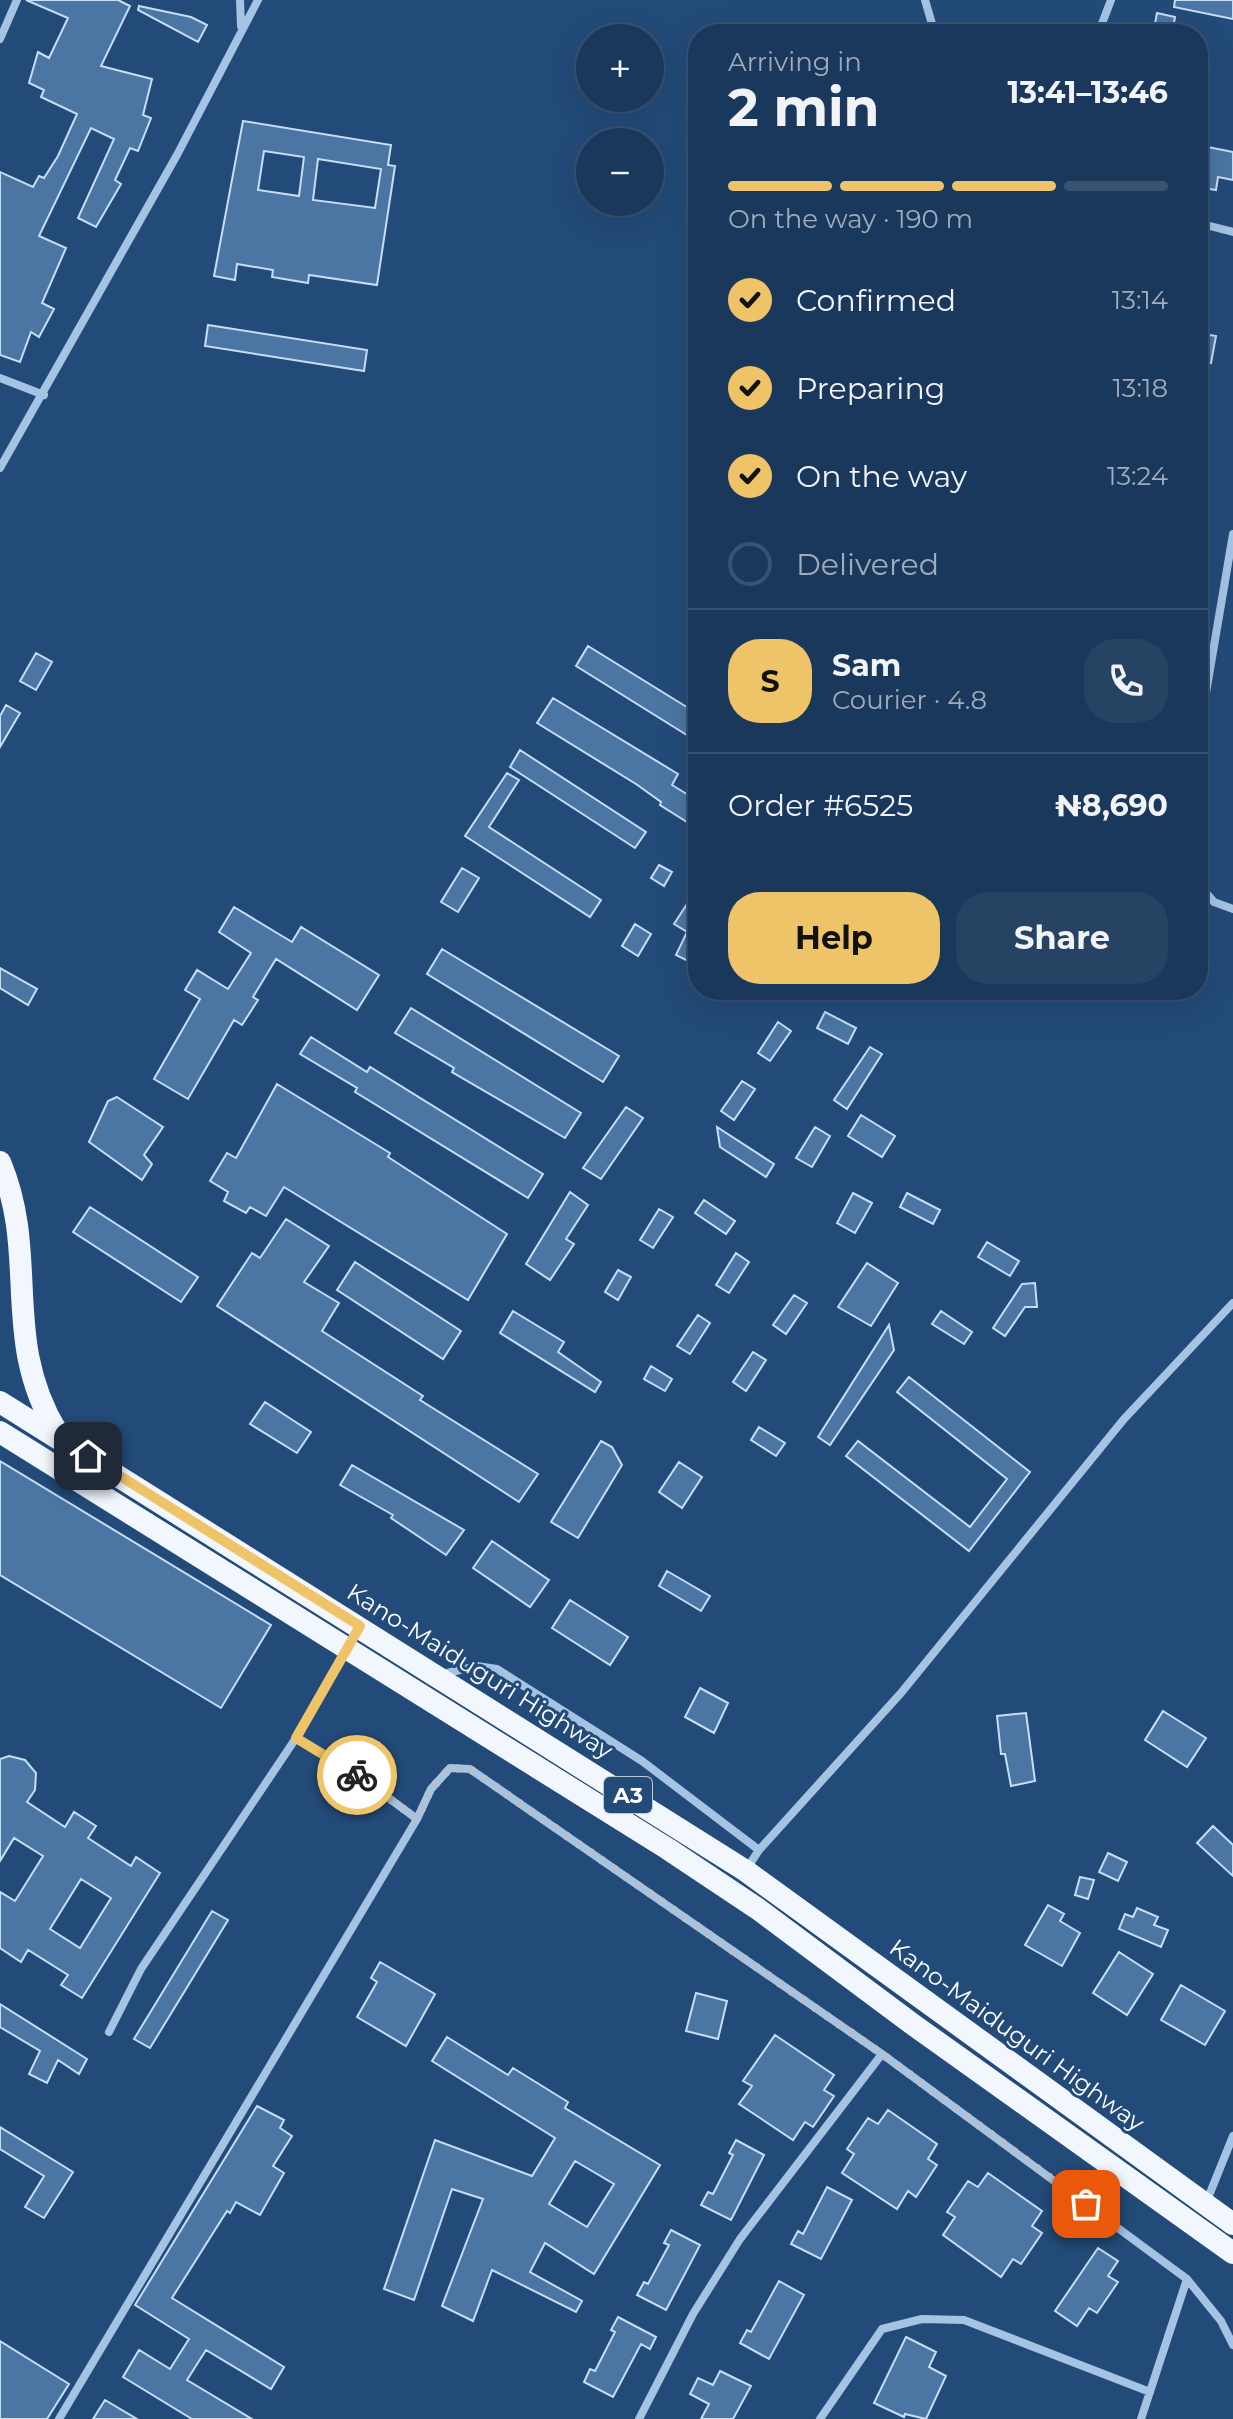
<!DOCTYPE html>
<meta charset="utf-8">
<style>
:root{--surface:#1a385b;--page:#274364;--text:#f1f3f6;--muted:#9facbb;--line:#385271;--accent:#efc368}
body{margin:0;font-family:Montserrat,sans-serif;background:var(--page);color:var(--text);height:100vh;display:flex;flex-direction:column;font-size:30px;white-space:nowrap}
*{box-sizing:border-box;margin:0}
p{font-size:26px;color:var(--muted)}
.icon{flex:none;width:44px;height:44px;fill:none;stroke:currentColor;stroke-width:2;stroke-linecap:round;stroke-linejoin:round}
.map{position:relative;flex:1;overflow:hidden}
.panel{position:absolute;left:688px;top:24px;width:520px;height:976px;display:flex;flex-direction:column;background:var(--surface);border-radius:32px;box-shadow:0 8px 32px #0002,0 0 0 2px var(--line)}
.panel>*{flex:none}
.tools{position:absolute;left:576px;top:24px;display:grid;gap:16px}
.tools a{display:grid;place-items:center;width:88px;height:88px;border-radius:50%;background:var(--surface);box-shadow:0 8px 32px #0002,0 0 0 2px var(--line);font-size:40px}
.pin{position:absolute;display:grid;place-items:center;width:68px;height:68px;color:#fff;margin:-34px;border-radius:16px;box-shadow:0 4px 12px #0006}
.courier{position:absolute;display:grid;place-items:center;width:80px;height:80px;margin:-40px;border:6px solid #efc368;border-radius:50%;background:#fff;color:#222;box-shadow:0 2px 10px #0007}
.summary em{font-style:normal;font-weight:700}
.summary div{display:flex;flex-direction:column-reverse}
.summary{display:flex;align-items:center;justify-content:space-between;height:136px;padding:0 40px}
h1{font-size:52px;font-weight:700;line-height:60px}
.bar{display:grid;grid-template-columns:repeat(4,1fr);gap:12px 8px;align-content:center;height:96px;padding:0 40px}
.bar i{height:10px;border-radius:6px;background:var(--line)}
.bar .current{background:var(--accent)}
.bar p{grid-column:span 4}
.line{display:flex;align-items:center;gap:20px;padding:0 40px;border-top:2px solid var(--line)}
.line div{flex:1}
.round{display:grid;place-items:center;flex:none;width:84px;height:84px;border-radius:32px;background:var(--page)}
ol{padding:0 40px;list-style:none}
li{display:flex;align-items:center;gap:24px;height:88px}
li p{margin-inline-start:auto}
li .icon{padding:8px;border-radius:50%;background:var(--accent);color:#111;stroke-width:4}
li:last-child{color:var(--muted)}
li i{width:44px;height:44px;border:4px solid var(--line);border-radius:50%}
.primary-button{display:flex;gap:16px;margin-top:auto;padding:16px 40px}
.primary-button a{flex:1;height:92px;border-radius:32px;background:var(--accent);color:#111;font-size:32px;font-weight:700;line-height:92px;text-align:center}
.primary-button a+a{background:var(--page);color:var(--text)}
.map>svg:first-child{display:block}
.building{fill:#4b76a3;stroke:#c7ddf4;stroke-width:2;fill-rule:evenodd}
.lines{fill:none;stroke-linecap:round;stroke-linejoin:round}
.minor{stroke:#a5c4e4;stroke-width:8}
.trunk{stroke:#f2f7fe;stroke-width:22}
.done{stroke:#b2c0d0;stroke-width:8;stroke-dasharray:0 14.4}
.route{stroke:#efc368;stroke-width:10}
.labels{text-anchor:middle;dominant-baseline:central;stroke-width:6;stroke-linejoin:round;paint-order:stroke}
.shield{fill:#234b79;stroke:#bdc9d7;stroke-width:2}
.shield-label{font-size:22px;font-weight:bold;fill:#fff}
.street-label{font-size:24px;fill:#fff;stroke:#234b79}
</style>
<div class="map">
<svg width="1233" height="2419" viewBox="0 0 1233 2419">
<rect width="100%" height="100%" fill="#234b79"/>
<path class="building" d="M26,0H118L130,6L101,66L152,79L143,115L151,118L138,151L130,148L115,180L121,184L96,227L78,218L114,139L91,128L39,236L66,248L42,303L54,309L39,337L31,332L20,362L0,355V172L33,187L39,176L44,178L58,156L77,114L41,97L44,90L29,83L38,52L49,58L68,18Z
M1175,0H1233V19L1174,7Z
M139,6L191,17L207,25L198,42L138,10Z
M1157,13L1175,17L1172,34H1153Z
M243,121L391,145L388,165L395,166L377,285L309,275L308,283L272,277L273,270L237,264L235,280L214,276ZM264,151L304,157L299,196L258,190ZM318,159L381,169L375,208L313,200Z
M1198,145L1233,152V180L1218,177L1216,190L1198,187Z
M208,325L367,350L364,371L205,346Z
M1198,333L1216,336L1211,363L1198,361Z
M588,646L698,714V742L576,666Z
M36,653L52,662L36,690L20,681Z
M553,698L678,774L672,785L698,801V829L660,805L661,802L636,784L537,723Z
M6,705L20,713L0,747V716Z
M520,750L646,832L635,848L510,767Z
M507,773L519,780L489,827L601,900L590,917L465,836Z
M659,865L672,872L664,886L651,878Z
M462,868L479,878L458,912L441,902Z
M687,904L698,910V966L676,955L687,932L674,924Z
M234,907L292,942L301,927L379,975L357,1010L276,959L253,997L258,1000L242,1025L234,1020L188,1099L154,1079L200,999L185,990L197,970L228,989L251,953L219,932Z
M635,924L651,934L638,956L622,946Z
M442,949L619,1056L603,1082L427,974Z
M0,968L37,989L28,1005L0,988Z
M411,1008L581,1113L565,1138L452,1072L454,1068L395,1033Z
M825,1012L856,1028L848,1044L817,1028Z
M778,1022L791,1031L770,1061L758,1053Z
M311,1037L367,1072L370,1067L543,1174L528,1198L355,1092L357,1088L300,1054Z
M870,1047L882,1054L847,1109L834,1100Z
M742,1081L755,1089L734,1120L721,1111Z
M277,1084L390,1153L388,1157L507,1234L468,1300L284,1187L266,1216L250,1207L246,1213L224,1201L228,1192L210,1181L227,1153L236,1158Z
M117,1097L163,1127L144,1155L152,1164L142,1180L89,1142L108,1101Z
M626,1107L643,1118L601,1179L583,1168Z
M861,1115L895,1136L882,1157L848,1136Z
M717,1127L774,1164L766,1177L720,1147Z
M815,1127L830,1136L812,1167L796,1158Z
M570,1192L588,1205L566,1239L574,1244L550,1280L526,1264Z
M853,1193L872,1203L855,1233L837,1223Z
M907,1193L940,1210L933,1224L900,1207Z
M704,1200L735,1221L726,1234L695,1213Z
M90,1207L198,1277L181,1302L73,1232Z
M659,1209L673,1217L653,1248L640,1240Z
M286,1219L329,1246L304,1282L339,1303L322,1331L423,1396L420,1400L538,1474L519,1502L217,1306L252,1253L260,1258Z
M987,1242L1019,1261L1010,1276L978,1257Z
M736,1253L749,1262L729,1293L716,1285Z
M355,1262L461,1331L443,1359L337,1290Z
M867,1263L898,1283L871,1326L838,1307Z
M618,1270L631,1277L618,1300L605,1292Z
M1035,1283L1037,1307H1025L1005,1336L993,1328L1022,1284Z
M794,1295L807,1303L786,1334L773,1325Z
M513,1311L564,1342L558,1352L601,1382L595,1392L500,1333Z
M941,1311L972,1332L964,1344L932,1324Z
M698,1315L710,1323L690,1354L677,1346Z
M889,1325L894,1350L830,1445L818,1437Z
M753,1352L766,1360L746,1391L733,1382Z
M651,1366L672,1379L665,1391L644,1379Z
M909,1377L1030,1472L969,1551L846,1456L858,1441L970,1527L1007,1479L897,1392Z
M265,1402L311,1432L297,1453L250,1424Z
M759,1427L785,1443L776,1456L751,1440Z
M601,1441L612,1447L622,1465L578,1538L551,1522Z
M0,1461L271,1625L221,1708L0,1575Z
M679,1462L702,1477L682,1508L659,1492Z
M352,1465L464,1530L446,1555L391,1518L393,1515L340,1485Z
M492,1541L549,1580L530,1607L473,1568Z
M667,1571L710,1596L701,1611L659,1586Z
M570,1600L628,1637L610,1665L552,1628Z
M700,1688L728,1703L714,1733L685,1717Z
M1163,1711L1206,1738L1187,1767L1145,1740Z
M1026,1713L1035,1781L1011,1786L1005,1754H1001L997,1716Z
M9,1756L25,1760L36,1773L35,1790L27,1802L65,1827L74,1812L96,1826L88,1838L131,1866L136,1857L160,1873L82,1998L61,1985L68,1975L28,1950L21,1962L0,1948V1892L15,1901L43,1856L14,1838L0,1861V1759ZM81,1879L111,1898L80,1948L50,1929Z
M1213,1826L1233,1845V1876L1197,1843Z
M1108,1853L1127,1862L1118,1881L1099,1872Z
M1080,1877L1094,1880L1088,1899L1075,1895Z
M1048,1905L1064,1914L1060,1921L1080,1933L1062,1966L1025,1945Z
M1137,1908L1158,1917L1154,1925L1168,1930L1161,1947L1119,1929L1125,1914L1133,1917Z
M212,1911L228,1920L150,2048L134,2039Z
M1119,1952L1153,1974L1127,2015L1093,1993Z
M380,1962L435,1994L406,2046L357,2017L377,1982L371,1978Z
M1181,1985L1225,2011L1205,2045L1161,2020Z
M696,1993L727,2001L718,2039L686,2031Z
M0,2004L87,2059L79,2074L58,2060L47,2083L29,2074L40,2051L0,2027Z
M775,2035L834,2075L824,2090L834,2096L813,2127L805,2122L793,2140L739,2104L752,2086L743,2081Z
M447,2037L508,2075L513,2068L568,2102L565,2108L660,2165L594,2274L545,2243L530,2272L582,2301L576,2312L492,2270L473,2321L442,2306L483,2199L452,2189L414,2300L384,2289L435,2140L532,2176L555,2138L432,2061ZM575,2161L614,2184L587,2227L549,2204Z
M257,2106L284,2120L280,2128L292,2136L273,2166L284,2173L260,2215L236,2202L230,2213L227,2211L172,2298L284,2367L271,2389L206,2350L187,2380L252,2419H192L123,2377L139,2350L170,2369L189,2339L135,2305Z
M888,2110L937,2144L928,2159L937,2165L916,2197L908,2191L897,2209L842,2173L854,2154L847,2149L868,2118L878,2124Z
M0,2127L73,2172L44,2218L25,2207L44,2176L0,2149Z
M736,2140L764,2155L731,2220L701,2205L708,2192L713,2194L733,2155L729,2153Z
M988,2173L1042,2211L1032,2226L1042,2233L1021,2264L1013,2259L1001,2277L943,2235L955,2217L947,2212L968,2181L978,2187Z
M827,2187L852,2200L821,2259L791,2244L798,2231L803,2234Z
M671,2230L700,2245L666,2310L637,2295L644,2282L648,2284L669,2245L664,2243Z
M1098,2248L1118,2261L1108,2276L1118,2282L1097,2313L1089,2308L1077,2326L1055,2311Z
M779,2281L804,2295L769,2359L740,2343L747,2330L751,2332Z
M618,2317L656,2337L650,2349L641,2344L613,2397L584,2382L590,2369L595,2371L615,2332L611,2330Z
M906,2337L936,2352L929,2367L946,2376L926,2419L905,2414L904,2417L874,2403Z
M0,2341L69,2384L47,2419H0Z
M720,2371L751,2386L733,2419H701L709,2404L690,2394L698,2378L713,2385Z
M105,2400L137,2419H93Z"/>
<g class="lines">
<path class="minor" d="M240,0L241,26
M925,0L935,34
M1098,34L1111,0
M0,39L17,0
M1198,223L1233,232
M0,378L44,395
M0,468L177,155L258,0
M1198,740L1233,534
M1198,884L1214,902L1233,909
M443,1674L477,1666L497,1669L642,1761L759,1850
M296,1738L359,1776L417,1819
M746,1870L759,1850L901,1693L1124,1419L1233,1303
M109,2032L141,1969L296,1738L359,1628
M1206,2203L1233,2136
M59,2419L417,1819L431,1789L450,1768L470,1769L882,2054L1187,2279L1221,2321L1233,2345
M639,2419L693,2314L740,2239L882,2054
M820,2419L882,2329L922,2319L964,2320L1150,2392
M1141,2419L1187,2279"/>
<path class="trunk" d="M0,1162C40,1257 0,1338 57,1432
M0,1402L746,1871L1233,2224
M0,1432L668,1849L758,1909L915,2026L1233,2253"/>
</g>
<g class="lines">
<path class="done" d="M357,1775L417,1819L431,1789L450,1768L470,1769L882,2054L1086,2204"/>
<path class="route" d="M88,1456L360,1626L296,1738L357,1775"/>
</g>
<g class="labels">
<rect class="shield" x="604" y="1777" width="48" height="36" rx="6"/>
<g class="shield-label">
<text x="628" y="1795">A3</text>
</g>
<g class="street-label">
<text transform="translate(480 1671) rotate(32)">Kano-Maiduguri Highway</text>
<text transform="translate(1017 2035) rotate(36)">Kano-Maiduguri Highway</text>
</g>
</g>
</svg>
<div class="tools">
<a>+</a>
<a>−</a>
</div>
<div class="pin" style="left:1086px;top:2204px;background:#ea580c"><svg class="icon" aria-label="bag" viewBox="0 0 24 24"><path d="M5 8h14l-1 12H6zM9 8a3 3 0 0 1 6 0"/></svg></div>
<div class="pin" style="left:88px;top:1456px;background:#1f2937"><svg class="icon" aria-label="home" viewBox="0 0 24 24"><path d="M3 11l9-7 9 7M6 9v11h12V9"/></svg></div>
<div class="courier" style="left:357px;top:1775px"><svg class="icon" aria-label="bike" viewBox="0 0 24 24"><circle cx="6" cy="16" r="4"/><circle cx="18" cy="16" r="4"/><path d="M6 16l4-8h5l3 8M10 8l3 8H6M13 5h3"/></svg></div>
<section class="panel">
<div class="summary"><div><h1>2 min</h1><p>Arriving in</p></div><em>13:41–13:46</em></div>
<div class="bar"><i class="current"></i><i class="current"></i><i class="current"></i><i></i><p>On the way · 190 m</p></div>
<ol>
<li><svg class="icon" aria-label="check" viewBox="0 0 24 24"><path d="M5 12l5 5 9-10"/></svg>Confirmed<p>13:14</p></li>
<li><svg class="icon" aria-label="check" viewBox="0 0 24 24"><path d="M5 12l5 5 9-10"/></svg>Preparing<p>13:18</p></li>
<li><svg class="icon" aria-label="check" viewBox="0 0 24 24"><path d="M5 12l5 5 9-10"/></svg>On the way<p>13:24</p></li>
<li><i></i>Delivered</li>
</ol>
<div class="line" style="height:144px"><b class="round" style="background:var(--accent);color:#111">S</b><div><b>Sam</b><p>Courier · 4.8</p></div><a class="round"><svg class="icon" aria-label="phone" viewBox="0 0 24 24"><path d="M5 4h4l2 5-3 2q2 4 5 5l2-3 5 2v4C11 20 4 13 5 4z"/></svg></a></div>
<div class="line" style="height:104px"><div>Order #6525</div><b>₦8,690</b></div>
<div class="primary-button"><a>Help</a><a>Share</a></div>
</section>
</div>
